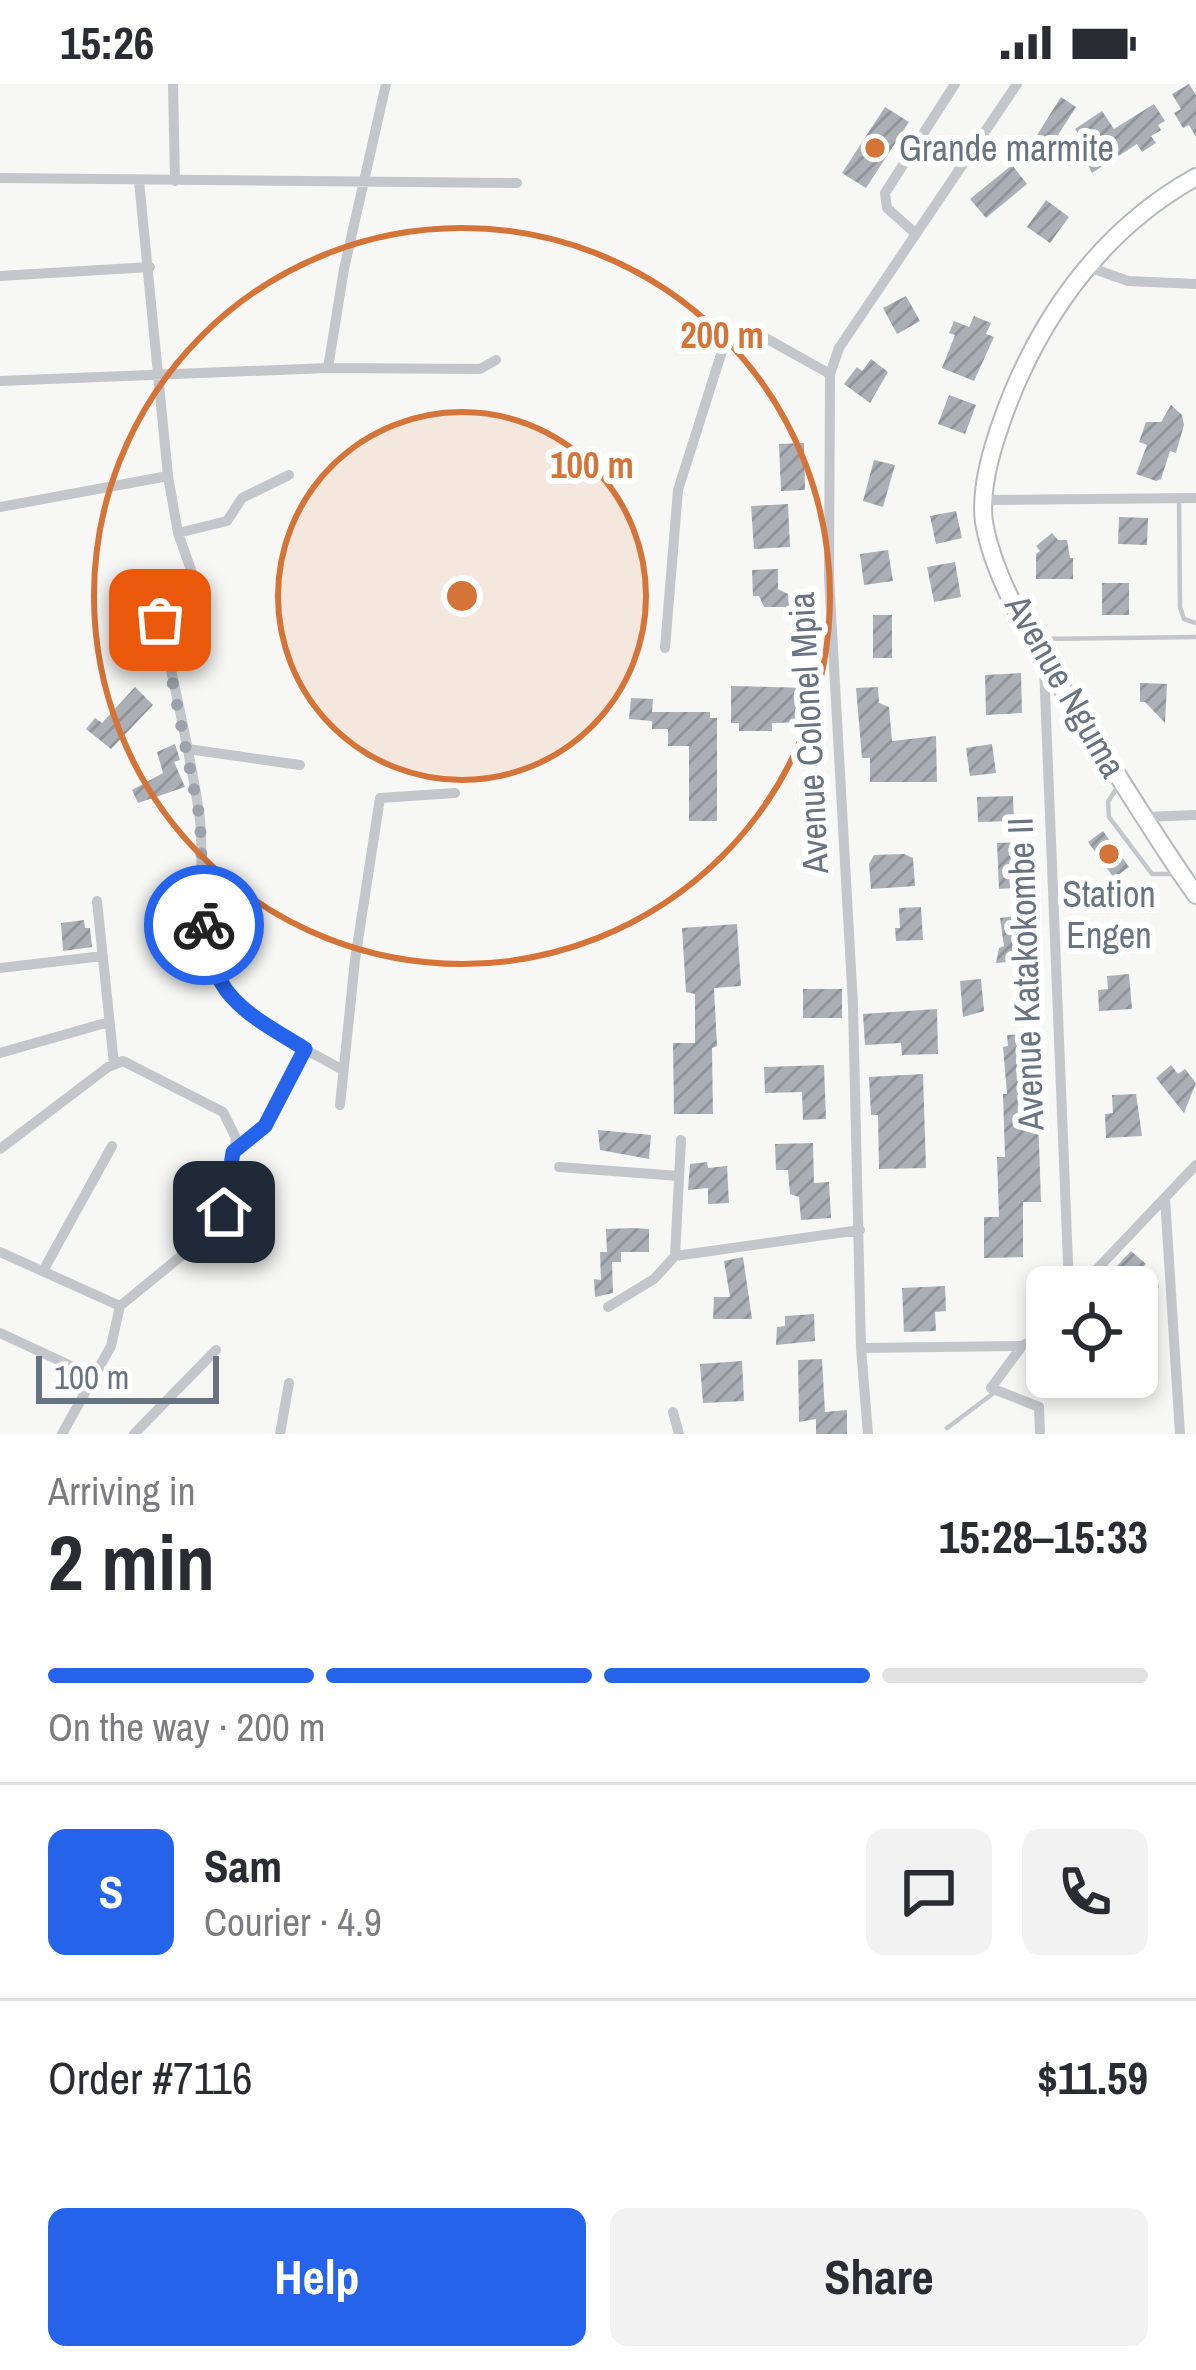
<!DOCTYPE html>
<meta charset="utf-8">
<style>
:root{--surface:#fff;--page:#f2f2f3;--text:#2b2b33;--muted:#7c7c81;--line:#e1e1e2;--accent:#2563eb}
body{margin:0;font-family:"Archivo Narrow",sans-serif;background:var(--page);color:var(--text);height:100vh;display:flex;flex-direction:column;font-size:45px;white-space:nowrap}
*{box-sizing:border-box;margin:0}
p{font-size:39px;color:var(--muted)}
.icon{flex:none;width:66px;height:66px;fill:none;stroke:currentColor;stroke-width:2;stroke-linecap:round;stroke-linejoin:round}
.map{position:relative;height:1350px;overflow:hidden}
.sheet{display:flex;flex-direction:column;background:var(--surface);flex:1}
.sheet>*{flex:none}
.fabs{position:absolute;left:1026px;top:1182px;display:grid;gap:24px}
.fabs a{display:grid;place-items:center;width:132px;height:132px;border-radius:18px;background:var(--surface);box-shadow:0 6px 18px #0003;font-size:60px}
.scale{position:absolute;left:36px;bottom:30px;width:183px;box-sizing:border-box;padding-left:12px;border:6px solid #697483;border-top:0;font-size:33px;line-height:42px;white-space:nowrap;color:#697483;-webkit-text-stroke:9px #fff;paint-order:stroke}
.pin{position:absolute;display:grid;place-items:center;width:102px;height:102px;color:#fff;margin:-51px;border-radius:24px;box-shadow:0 6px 18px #0006}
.courier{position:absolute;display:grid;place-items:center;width:120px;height:120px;margin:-60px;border:9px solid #2563eb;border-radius:50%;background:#fff;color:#222;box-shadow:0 3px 15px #0007}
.overview em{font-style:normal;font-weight:800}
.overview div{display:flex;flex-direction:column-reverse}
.overview{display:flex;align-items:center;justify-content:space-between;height:204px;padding:0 48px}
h1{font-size:78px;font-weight:800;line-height:90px}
.bar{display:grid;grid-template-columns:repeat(4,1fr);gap:18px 12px;align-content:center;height:144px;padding:0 48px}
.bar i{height:15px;border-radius:9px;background:var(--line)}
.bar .active{background:var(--accent)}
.bar p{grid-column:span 4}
.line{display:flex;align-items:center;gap:30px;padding:0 48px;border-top:3px solid var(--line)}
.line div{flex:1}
.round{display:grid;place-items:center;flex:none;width:126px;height:126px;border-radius:18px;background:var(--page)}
.primary-button{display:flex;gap:24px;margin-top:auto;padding:24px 48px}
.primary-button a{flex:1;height:138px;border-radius:18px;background:var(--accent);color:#fff;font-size:48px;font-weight:800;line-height:138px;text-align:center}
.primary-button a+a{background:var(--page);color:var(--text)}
.status{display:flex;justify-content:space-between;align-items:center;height:84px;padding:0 60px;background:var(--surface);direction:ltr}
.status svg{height:33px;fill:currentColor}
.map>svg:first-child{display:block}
.building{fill:url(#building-hatch)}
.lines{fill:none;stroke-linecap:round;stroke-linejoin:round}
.primary-casing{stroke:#b5b8bc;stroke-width:20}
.lane{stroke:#c3c6ca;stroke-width:4.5}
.street{stroke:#c3c6ca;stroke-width:10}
.primary{stroke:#fff;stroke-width:16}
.done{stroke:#9ba2ab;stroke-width:12;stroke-dasharray:0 21.6}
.route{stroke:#2563eb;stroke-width:15}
.ring{fill:none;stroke:#d47438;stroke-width:6}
.poi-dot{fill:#d47438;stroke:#fff;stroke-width:4.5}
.labels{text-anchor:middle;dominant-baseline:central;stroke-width:12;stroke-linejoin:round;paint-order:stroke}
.poi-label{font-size:36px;fill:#697483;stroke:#fff;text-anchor:start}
.street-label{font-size:36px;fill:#697483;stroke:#fff}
.centre{fill:#d47438;stroke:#fff;stroke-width:6}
.ring-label{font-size:36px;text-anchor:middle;font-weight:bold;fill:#d47438;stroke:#fff;stroke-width:12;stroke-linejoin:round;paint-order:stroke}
</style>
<div class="status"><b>15:26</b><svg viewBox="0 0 49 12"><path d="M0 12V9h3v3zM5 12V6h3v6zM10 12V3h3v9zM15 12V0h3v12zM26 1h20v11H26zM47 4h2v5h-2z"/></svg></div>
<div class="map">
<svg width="1196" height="1350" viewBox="0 0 1196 1350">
<defs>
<pattern id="building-hatch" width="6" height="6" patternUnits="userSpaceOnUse" patternTransform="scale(3)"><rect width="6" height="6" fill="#abb0b7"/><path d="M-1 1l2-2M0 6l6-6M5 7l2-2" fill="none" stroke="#8f949a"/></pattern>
</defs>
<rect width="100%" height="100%" fill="#f7f7f5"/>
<path class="building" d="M1189,0L1196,11V53L1189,41L1183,44L1174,29L1181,25L1172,10Z
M1061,13L1076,23L1047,68L1032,59Z
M1154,20L1165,37L1158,41L1161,46L1151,52L1156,59L1142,68L1137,60L1092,89L1083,71L1086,62L1075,45L1102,27L1114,45Z
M885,23L909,38L866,104L842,89Z
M1012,81L1027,100L986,134L970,115Z
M1046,116L1069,133L1050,159L1027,143Z
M906,212L920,237L897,250L883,224Z
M974,232L991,239L986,250L994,253L974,297L942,284L955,251L949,249L954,237L969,243Z
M871,275L888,288L870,319L844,300L857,283L862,287Z
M949,311L976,321L965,350L938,340Z
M1171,321L1182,331L1184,341L1176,369L1170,367L1161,395L1156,397L1136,390L1147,361L1139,358L1146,338H1161Z
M804,359L805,406L781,407L779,360Z
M874,376L895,381L883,423L863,417Z
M788,420L790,463L754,465L751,422Z
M956,427L962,454L936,460L930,432Z
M1119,433L1148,434L1147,461L1118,460Z
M1052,449L1058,456H1067L1070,474H1073V495H1036V470L1040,467L1036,462Z
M888,466L893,497L864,501L860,470Z
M955,478L961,513L934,518L927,483Z
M778,485V505L788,510L789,523H764L759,512H753L752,486Z
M1102,499H1129V531H1102Z
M873,531H892V574H873Z
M1021,589L1022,629L986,631L985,591Z
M1140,599L1167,600L1165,639L1145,618H1140Z
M731,602L810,604L811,638L772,639V647H739V639H731Z
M135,603L153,621L111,665L86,645L95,634L102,639Z
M878,603L879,619L889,623L892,657L936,652L937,698H870V674H862L856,604Z
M631,614L653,615L652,628H710V634H717V737H689V662H668V645H652V637L629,635Z
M175,660L180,676L174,678L185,703L138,719L132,706L163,689L157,668Z
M992,660L996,689L970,692L966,664Z
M1013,712L1014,737L978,738L977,713Z
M1103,747L1129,783L1114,794L1088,758Z
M1026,758L1029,803L999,805L997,759Z
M904,770L913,774L915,802L871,805L869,780L874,771Z
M921,823L923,856L896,857L895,844H900L899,824Z
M1025,831L1028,876L996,879L999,864L1004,862L1000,834Z
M84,836L85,844H90L92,863L63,867L61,839Z
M737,840L741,902L714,904L717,962L712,964L713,1030H674L673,959H695V910L686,908L682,844Z
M1129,890L1132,925L1099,927L1098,906L1108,905L1107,892Z
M981,895L984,927L963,933L960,897Z
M803,905H842V934H803Z
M937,925L938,970L902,971L901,959L865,961L863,930Z
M1037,949L1042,1001H1037L1041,1118H1023V1173L984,1174V1133H999L997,1073H1005L1003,1010H1007L1003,963L1008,962L1007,951Z
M824,981L826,1035L803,1036L802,1008L765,1009L764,983Z
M1171,981L1178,990L1185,985L1196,999L1184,1029L1156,994Z
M923,990L926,1084L879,1085L878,1031H871L869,993Z
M1136,1010L1142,1052L1106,1054L1105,1030L1113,1029L1112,1011Z
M598,1046L651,1051L649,1075L600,1066Z
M813,1059L814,1099L829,1098L831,1134L801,1136L799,1113L790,1110L788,1086H776L775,1060Z
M707,1078L708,1084L727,1082L729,1119L708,1120V1104L688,1106L690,1080Z
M632,1144L649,1145V1168H621V1178H612L613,1209L595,1213L594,1195L601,1196L600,1168H607L606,1145Z
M1131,1167L1146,1180L1141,1185L1159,1202L1146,1215L1153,1221L1142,1234L1153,1242L1137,1262V1203L1116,1183Z
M743,1173L752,1235H713L714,1213H730L724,1177Z
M945,1202L946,1227L935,1228L936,1247L904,1248L902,1204Z
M814,1230L815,1257L776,1261L777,1243L785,1242V1232Z
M822,1275L825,1328L847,1326V1350H816V1335L799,1338L798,1276Z
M742,1277L744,1317L703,1319L700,1280Z"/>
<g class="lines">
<defs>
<path id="primary" d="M1196,93C1097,148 1033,242 998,348C989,375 980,408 984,438C996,510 1057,596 1096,657C1129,709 1161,762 1196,811"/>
</defs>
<use href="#primary" class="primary-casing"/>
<path class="lane" d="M1179,414L1180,523L1184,535L1196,539
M1038,555L1196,553
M1118,702L1108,718L1109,733L1152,790H1177
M947,1344L995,1308"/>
<path class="street" d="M173,0L175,97
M0,94L517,99
M139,97L168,392L178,449L197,503
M916,150L887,124L885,109L955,0
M1086,182L1128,197L1196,200
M0,192L150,183
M328,284L344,185L386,0
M0,297L328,284L480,285L496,276
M984,416L1196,414
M0,423L168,392
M178,449L227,437L242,414L289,391
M160,536C174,600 189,663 199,728C208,786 187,857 225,909C248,939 308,966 341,985
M665,564L678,406L724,261L737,249L755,248L830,290
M1044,583L1069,1203
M188,665L300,681
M1145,733L1196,731
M97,817L114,980
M0,884L103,872
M0,969L109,938
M340,1021L355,876L380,714L455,709
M0,1065L108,983L123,977L223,1028L236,1054L229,1106L218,1142L120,1222L111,1262L62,1350
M233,1068L265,1043L305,965
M559,1083L679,1092
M1165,1114L1180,1350
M0,1168L120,1222
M675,1172L860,1146
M43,1187L112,1062
M1080,1203L1196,1081
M608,1223L654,1195L675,1172L681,1056
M0,1249L97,1294
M1022,1262L991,1304L1039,1323L1040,1350
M861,1264L1022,1262L1034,1255L1047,1241
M673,1328L679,1350
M134,1350L216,1266
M280,1350L289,1299
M868,1350L861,1264L853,921L829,493L830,290L839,264L1017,0"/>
<use href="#primary" class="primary"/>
</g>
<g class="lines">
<path class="done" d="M160,536L200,735L204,841"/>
<path class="route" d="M204,841C212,915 247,929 305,965L265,1042L233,1068L224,1128"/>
</g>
<circle cx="462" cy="512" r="184" fill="#d47438" fill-opacity=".12"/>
<g class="ring">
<circle cx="462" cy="512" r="184"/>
<circle cx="462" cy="512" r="368"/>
</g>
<g class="poi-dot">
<circle cx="875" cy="64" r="12"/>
<circle cx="1109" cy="770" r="12"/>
</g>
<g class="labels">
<g class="poi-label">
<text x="899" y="64">Grande marmite</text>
<text x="1109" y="810" text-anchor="middle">Station<tspan x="1109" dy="41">Engen</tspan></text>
</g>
<g class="street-label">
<text transform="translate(1066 602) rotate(60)">Avenue Nguma</text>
<text transform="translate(808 649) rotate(-93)">Avenue Colonel Mpia</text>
<text transform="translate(1025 890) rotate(-92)">Avenue Katakokombe II</text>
</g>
</g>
<circle cx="462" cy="512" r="18" class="centre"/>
<g class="ring-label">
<text x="722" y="264">200 m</text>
<text x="592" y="394">100 m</text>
</g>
</svg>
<div class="fabs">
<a><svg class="icon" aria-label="locate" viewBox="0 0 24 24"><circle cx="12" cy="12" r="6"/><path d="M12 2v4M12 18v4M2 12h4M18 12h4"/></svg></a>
</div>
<div class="scale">100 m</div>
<div class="pin" style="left:160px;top:536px;background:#ea580c"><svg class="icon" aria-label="bag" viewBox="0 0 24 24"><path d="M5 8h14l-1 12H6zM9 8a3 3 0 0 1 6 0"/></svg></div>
<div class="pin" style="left:224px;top:1128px;background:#1f2937"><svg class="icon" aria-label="home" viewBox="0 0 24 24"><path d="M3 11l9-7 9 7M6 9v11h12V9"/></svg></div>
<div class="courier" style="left:204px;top:841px"><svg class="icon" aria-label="bike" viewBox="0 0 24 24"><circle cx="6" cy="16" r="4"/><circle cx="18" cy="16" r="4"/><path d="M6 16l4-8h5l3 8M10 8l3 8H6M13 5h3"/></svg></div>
</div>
<section class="sheet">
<div class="overview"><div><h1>2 min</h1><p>Arriving in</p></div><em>15:28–15:33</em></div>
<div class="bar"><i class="active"></i><i class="active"></i><i class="active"></i><i></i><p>On the way · 200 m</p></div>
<div class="line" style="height:216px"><b class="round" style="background:var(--accent);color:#fff">S</b><div><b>Sam</b><p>Courier · 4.9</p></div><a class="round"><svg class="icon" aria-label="chat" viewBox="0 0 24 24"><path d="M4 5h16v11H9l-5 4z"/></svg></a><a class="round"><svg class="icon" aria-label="phone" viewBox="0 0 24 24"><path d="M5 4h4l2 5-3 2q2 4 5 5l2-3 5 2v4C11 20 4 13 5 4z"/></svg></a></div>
<div class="line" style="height:156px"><div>Order #7116</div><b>$11.59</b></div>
<div class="primary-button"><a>Help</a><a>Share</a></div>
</section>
